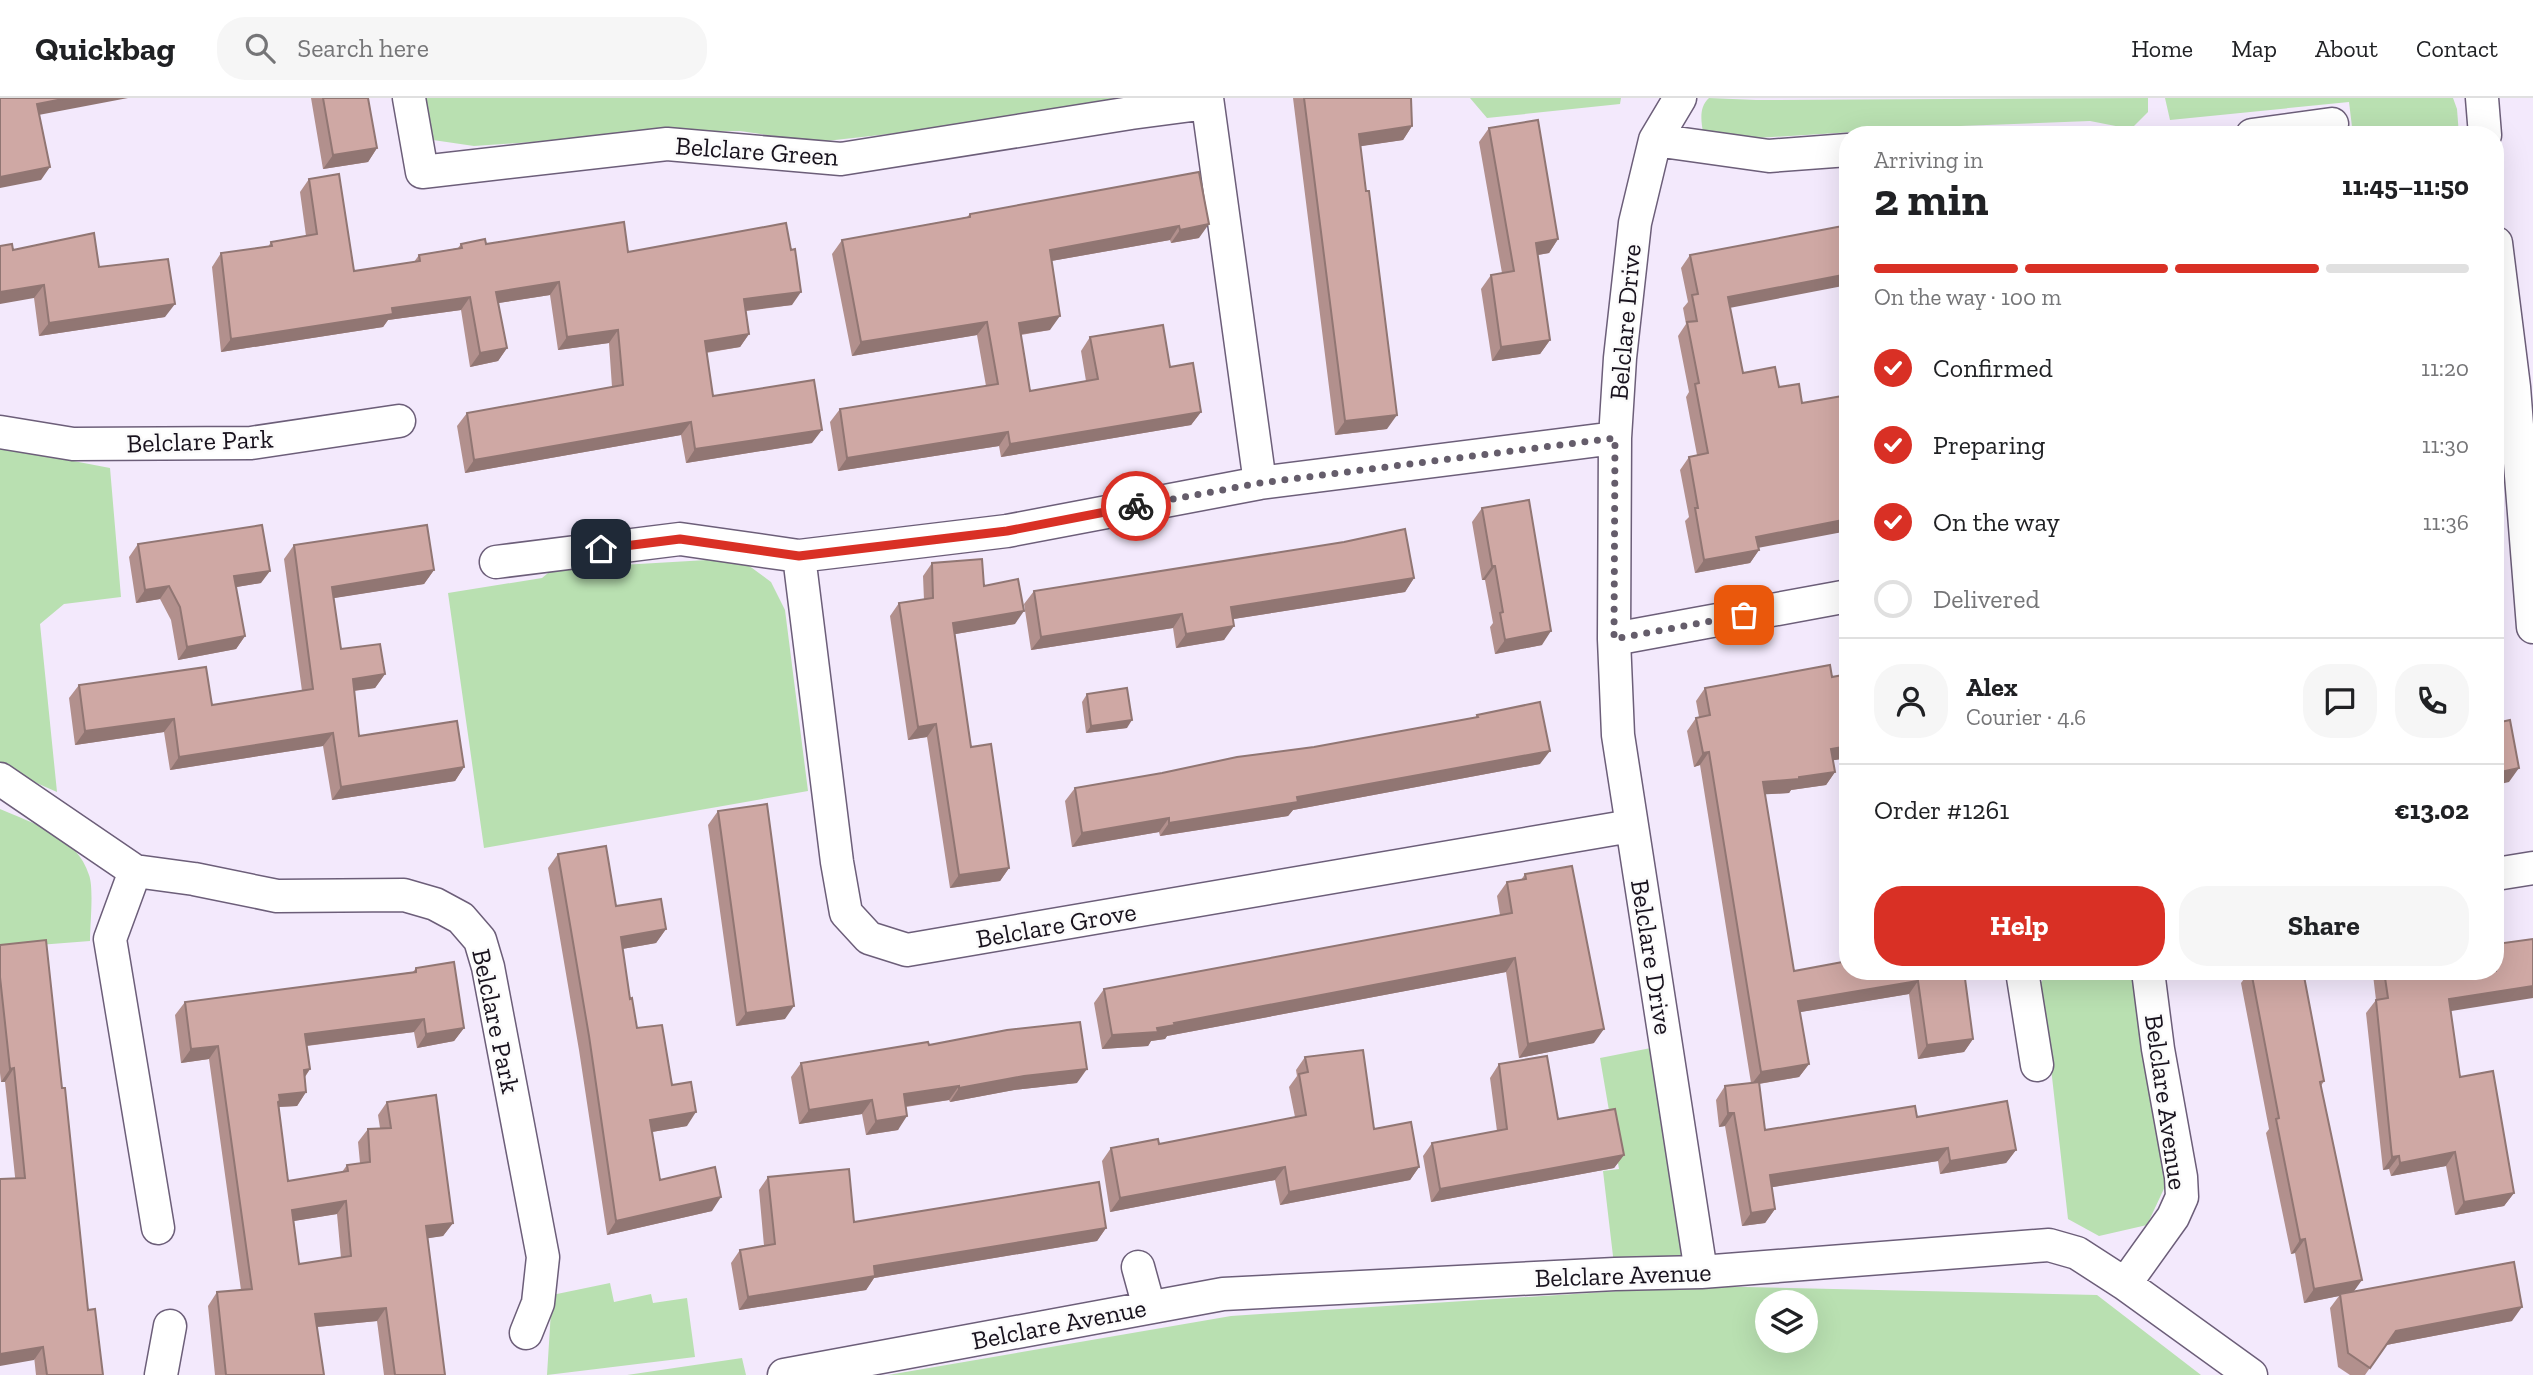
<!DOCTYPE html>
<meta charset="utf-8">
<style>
:root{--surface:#fff;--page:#f6f6f6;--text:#202124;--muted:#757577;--line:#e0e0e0;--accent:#d93025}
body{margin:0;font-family:"Zilla Slab",serif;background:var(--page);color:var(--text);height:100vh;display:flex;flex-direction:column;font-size:26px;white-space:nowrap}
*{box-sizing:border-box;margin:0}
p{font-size:23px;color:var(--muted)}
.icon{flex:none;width:38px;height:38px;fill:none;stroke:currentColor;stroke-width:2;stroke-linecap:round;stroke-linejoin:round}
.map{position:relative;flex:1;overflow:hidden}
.panel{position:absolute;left:1839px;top:28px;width:665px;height:854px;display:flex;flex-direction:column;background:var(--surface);border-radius:28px;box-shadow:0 7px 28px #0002}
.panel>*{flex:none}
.tools{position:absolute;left:1755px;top:1192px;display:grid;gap:14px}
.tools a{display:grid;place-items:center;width:63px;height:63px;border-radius:50%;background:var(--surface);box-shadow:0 7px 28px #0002;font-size:35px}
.pin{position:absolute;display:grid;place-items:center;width:60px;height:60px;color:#fff;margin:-30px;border-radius:14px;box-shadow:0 4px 10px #0006}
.courier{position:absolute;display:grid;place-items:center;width:70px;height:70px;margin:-35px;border:5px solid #d93025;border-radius:50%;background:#fff;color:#222;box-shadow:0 2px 9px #0007}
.summary em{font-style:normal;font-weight:800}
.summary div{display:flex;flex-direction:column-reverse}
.summary{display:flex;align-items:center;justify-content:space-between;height:119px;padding:0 35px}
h1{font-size:46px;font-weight:800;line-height:52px}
.bar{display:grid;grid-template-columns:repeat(4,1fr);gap:10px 7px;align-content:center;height:84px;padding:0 35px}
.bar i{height:9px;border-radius:5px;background:var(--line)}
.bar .active{background:var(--accent)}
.bar p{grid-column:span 4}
.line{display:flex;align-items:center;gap:18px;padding:0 35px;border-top:2px solid var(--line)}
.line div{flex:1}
.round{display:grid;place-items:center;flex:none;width:74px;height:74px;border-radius:28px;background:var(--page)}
ol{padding:0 35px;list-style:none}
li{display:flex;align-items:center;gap:21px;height:77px}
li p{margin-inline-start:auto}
li .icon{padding:7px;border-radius:50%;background:var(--accent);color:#fff;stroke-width:4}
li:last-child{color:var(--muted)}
li i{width:38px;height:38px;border:4px solid var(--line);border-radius:50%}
.action{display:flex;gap:14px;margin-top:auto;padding:14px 35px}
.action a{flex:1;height:80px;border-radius:28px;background:var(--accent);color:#fff;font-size:28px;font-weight:800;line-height:80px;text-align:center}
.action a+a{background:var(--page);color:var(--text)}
header{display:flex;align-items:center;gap:42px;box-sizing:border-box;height:98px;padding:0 35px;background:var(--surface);border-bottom:2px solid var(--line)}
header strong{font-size:33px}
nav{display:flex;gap:38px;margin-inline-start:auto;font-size:24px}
.search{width:490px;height:63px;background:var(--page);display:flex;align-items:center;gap:18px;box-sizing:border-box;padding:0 24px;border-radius:28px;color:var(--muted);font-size:26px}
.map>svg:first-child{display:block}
.green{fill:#b9e0b1;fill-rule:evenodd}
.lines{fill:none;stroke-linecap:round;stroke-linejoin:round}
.minor-casing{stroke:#6c5e79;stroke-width:35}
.minor{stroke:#fff;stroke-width:32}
.wall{fill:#b2908d;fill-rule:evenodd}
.shaded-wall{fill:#917673}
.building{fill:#cfa8a4;stroke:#917673;stroke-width:2;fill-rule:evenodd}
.done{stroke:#655d6b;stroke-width:7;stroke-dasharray:0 12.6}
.route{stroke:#d93025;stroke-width:9}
.labels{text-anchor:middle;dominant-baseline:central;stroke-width:5;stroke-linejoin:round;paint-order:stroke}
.street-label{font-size:26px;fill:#18121d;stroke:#fbfbfb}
</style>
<header>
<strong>Quickbag</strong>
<div class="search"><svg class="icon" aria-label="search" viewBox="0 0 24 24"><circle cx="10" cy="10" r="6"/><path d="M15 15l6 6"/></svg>Search here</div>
<nav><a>Home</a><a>Map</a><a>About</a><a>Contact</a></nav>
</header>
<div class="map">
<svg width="2533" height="1277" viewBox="0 0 2533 1277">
<rect width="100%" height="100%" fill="#f3e9fc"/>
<path class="green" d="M423,0H1134L1006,23L817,44L740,33L680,34L474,48L433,42Z
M1470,0H1621L1620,6L1487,20Z
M1709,0L1756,2L2148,0V14L2131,31L2090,23L1933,29L1726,42L1703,34C1701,22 1699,9 1709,0Z
M2165,0H2453L2457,11L2459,37H2353L2349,4L2170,22Z
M0,349L110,370L121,499L64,506L40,526L57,694L0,669Z
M707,462L748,467L771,484L785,512L808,693L484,750L448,495L542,480L553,471Z
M0,711C34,726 77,738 89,777C94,790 90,827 90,843L0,850Z
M2048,873H2134L2169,1080L2147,1127L2099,1138L2068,1121L2051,970L2037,891Z
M1661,948L1697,1168L1615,1175L1603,1073L1619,1071L1600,960Z
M610,1185L614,1204L651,1196L653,1205L687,1200L695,1259L547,1277L552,1197Z
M1698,1188L2097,1197L2201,1277H888L1231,1218ZM1768,1204H1806V1242H1768Z
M742,1260L746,1277H627Z"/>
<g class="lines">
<defs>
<path id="minor" d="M409,0L422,74L667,46L841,61L1131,15L1207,5
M1207,0L1260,385
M1680,0L1655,42L1635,125L1620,260L1615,340L1614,541L1618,637L1701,1174
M2482,0L2485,37
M2252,37L2332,26
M1655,42L1769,58L1848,52
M2496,145L2514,289L2533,529
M0,334L73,346L251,345L399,323
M799,458L837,764L846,815L869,840L907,852L1631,728
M496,464L680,441L799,458L1007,433L1260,385L1615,340
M1614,541L1848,498
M0,681L135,773L194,781L277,798L404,797L435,806L461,820L480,842L488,869L543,1159L538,1205L526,1235
M135,773L110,841L158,1130
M2496,776L2533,770
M2022,873L2037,967
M1138,1169L1149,1209
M2125,1186L2251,1277
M161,1277L170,1228
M784,1277L1223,1196L1615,1176L1701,1174L2049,1147L2077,1155L2125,1186L2173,1119L2182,1099L2181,1079L2158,951L2148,873"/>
</defs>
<use href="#minor" class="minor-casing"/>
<use href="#minor" class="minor"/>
</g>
<path class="wall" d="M311,0H368L377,50L368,64L323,71Z
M1293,0H1411L1412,28L1403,42L1360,48L1387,331L1335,337Z
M1489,30L1558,141L1549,155L1538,157L1550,242L1540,256L1492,263L1481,191L1491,177L1502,175L1479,44Z
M1199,74V140L1171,145L1170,142L1051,163L1050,232L1021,237L1030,293L1086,283L1081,253L1090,239L1170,269L1201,314L1191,327L1001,359L999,348L838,373L830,324L840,311L986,288L977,237L852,258L832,156L842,142L967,119L970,116Z
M309,81L354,173L414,164L419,157L458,150L461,146H486L628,154L792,207L746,213L749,236L740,249L706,255L713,298L812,345L686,365L681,337L465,375L457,328L467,315L612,289L609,245L558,252L550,197L498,205L507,250L498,263L470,269L461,212L388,222L383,229L221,254L212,169L221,155L268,149L271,144L306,138L300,94Z
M13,152L99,169L165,219L39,238L34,200Z
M1690,157L1730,210L1759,452L1750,465L1695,475L1685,423L1689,419L1680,372L1689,359L1697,357L1686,299L1689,294L1678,238L1686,226L1683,210L1688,204L1681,170Z
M1848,264V283L1845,269Z
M1482,410L1542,547L1495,556L1490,529L1493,525L1485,482H1482L1472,424Z
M138,446L261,485L236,489L245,538L236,551L178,562L171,522L160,501L136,505L129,459Z
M294,447L434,472L424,486L333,500L341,551L385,576L375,590L354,593L359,638L464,669L455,683L332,702L323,648L170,672L164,634L75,647L69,600L79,587L212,607L302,593L284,461Z
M932,465L984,488L1015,526L955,536L971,649L1009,770L1000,783L950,790L927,639L908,642L890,518L899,505L924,502L923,478Z
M1414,480L1405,494L1233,521L1224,542L1176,550L1173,530L1031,552L1024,506L1034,493Z
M1848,576V660L1833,662L1835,674L1826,687L1791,692L1789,695L1765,696L1794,873H1964L1973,941L1964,954L1918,961L1909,896L1800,914L1809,966L1799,979L1759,986L1765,1032L1917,1019L2016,1052L2006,1065L1940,1076L1938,1063L1772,1089L1775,1111L1765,1125L1742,1128L1725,1028L1719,1029L1716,1002L1725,988L1751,985L1700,667L1694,669L1687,633L1696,620L1699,619L1696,603L1705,590L1832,579Z
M1087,596L1127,630L1086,635L1082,604Z
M1477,617L1540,666L1293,712L1288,718L1160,738L1159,734L1072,749L1065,703L1075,690L1314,649L1475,620Z
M718,713L785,921L736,928L708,727Z
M558,756L616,808L666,831L656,845L622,851L630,901L637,930L672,987L687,1028L652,1034L660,1082L712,1113L607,1137L579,952L548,770Z
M1525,776L1594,945L1519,960L1506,874L1167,938L1165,941L1151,943L1148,948L1102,951L1094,905L1104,891L1500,817L1497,798L1507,784L1521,782Z
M0,847L88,1212L103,1277H36L5,984H1L0,975Z
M416,870L464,930L454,943L417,950L414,934L307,948L310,971L305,979L306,994L297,1008L278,1009L288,1083L342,1074L347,1067L360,1065L358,1044L368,1031L380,1030L378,1017L387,1004L453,1125L443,1138L427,1140L445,1277H384L377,1223L317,1229L324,1277H215L208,1208L217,1194L241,1192L209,961L181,965L175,917L185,904L413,874ZM337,1116L341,1160L299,1166L293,1123Z
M2250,873H2303L2324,983L2321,988L2353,1194L2512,1223L2386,1247L2365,1277H2350L2338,1269L2330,1210L2339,1198L2304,1205L2295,1155L2291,1156L2266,1035L2269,1031L2241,885Z
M2376,873H2496L2450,913L2460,979L2514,1095L2504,1108L2455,1117L2446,1068L2391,1078L2389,1071L2383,1072L2366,915L2376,902L2373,877Z
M929,947L1077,985L1014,992L950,1004L949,1002L906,1009L898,1032L866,1037L862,1016L799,1026L791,979L801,965Z
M1305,959L1374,1031L1419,1069L1410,1082L1280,1107L1275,1082L1110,1114L1102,1063L1111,1050L1159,1046L1295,1019L1289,989L1297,978L1296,972Z
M1499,966L1558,1021L1624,1057L1614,1070L1431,1104L1423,1058L1432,1045L1497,1033L1490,980Z
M768,1079L854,1124L1106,1130L1097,1143L874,1180L866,1192L739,1212L731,1165L740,1152L764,1148L759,1092Z"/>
<path class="shaded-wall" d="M68,0H128L28,19L37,6Z
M1412,28L1403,42L1349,50L1359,36Z
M377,50L368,64L323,71L333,57Z
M50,69L41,82L0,90V79Z
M1209,126L1199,140L1171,145L1180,132Z
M1179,128L1170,142L1040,165L1050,152Z
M1558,141L1549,155L1526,159L1536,145Z
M1848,176V187L1719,212L1728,199Z
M559,184L550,197L486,207L496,194Z
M44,187L34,200L0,206V194Z
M801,194L792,207L734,214L744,201Z
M470,199L461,212L388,222L383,229L221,254L231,241L392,210Z
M175,206L165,219L39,238L49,225Z
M1060,218L1050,232L1009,238L1019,225Z
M987,224L977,237L852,258L861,244Z
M618,232L609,245L558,252L567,239Z
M749,236L740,249L695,256L705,243Z
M1550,242L1540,256L1492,263L1501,249Z
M507,250L498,263L470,269L480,255Z
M1201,314L1191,327L1001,359L1010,346Z
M1397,317L1387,331L1335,337L1345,323Z
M691,324L681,337L465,375L474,362Z
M822,332L812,345L686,365L695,351Z
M1008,334L999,348L838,373L847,360Z
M1848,421V433L1747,452L1756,439Z
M1759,452L1750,465L1695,475L1704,462Z
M1492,468H1495L1485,482H1482Z
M434,472L424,486L322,502L332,489Z
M270,473L261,485L225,491L234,478Z
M1414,480L1405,494L1221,523L1231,509Z
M169,488L160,501L136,505L145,492Z
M1024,513L1015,526L944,538L953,525Z
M1182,516L1173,530L1031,552L1041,539Z
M1234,528L1224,542L1176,550L1186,536Z
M1551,533L1542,547L1495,556L1505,542Z
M245,538L236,551L178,562L187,549Z
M385,576L375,590L343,594L353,581Z
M174,621L164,634L75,647L85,633Z
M1132,622L1127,630L1086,635L1091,628Z
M936,626L927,639L908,642L918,629Z
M333,635L323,648L170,672L179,659Z
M1848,648V660L1822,664L1831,651Z
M1550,653L1540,666L1293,712L1288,718L1160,738L1169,725L1297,699Z
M1709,654L1700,667L1694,669L1703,655Z
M464,669L455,683L332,702L341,689Z
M2519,670L2509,684L2496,687V675Z
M1835,674L1826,687L1791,692L1789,695L1754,697L1763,684Z
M1169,720L1159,734L1072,749L1082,735Z
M1009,770L1000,783L950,790L959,777Z
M666,831L656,845L611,853L621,839Z
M1515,860L1506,874L1167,938L1165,941L1151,943L1148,948L1102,951L1112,937L1157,930L1174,925Z
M1918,883L1909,896L1789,916L1798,903Z
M2533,888V900L2439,915L2449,901Z
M794,908L785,921L736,928L746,915Z
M424,921L414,934L296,949L305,936Z
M464,930L454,943L417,950L426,936Z
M1604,931L1594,945L1519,960L1528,946Z
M1973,941L1964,954L1918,961L1927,947Z
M218,948L209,961L181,965L191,951Z
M1809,966L1799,979L1751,987L1761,974Z
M14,970L5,984H1L10,971Z
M310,971L301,984L304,972Z
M1087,971L1077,985L1014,992L950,1004L959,990L1024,978Z
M959,988L949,1002L894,1010L904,996Z
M306,994L297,1008L276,1009L279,997Z
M872,1002L862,1016L799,1026L809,1012Z
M696,1014L687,1028L640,1036L650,1022Z
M1728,1015H1734L1725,1028L1719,1029Z
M907,1018L898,1032L866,1037L876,1023Z
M1948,1050L1938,1063L1761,1091L1770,1077Z
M2016,1052L2006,1065L1940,1076L1950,1063Z
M2455,1054L2446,1068L2391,1078L2400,1065Z
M1624,1057L1614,1070L1431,1104L1440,1091Z
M2399,1058L2389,1071L2383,1072L2392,1059Z
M1285,1069L1275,1082L1110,1114L1120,1100Z
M1419,1069L1410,1082L1280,1107L1289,1094Z
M2514,1095L2504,1108L2455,1117L2464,1104Z
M721,1099L712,1113L607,1137L616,1123Z
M346,1103L337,1116L282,1125L292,1112Z
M1775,1111L1765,1125L1742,1128L1751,1115Z
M453,1125L443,1138L417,1142L426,1128Z
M1106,1130L1097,1143L874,1180L866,1192L739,1212L748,1199L874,1168Z
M2305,1141L2295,1155L2291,1156L2300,1142Z
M2362,1182L2352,1196H2340L2339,1198L2304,1205L2314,1191Z
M2522,1209L2512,1223L2386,1247L2396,1233Z
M386,1210L377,1223L306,1230L315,1216Z
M43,1249L34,1262L0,1268V1256Z"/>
<path class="building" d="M0,0H68L37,6L50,69L0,79Z
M323,0H368L377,50L333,57Z
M1304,0H1411L1412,28L1359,36L1366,93H1369L1397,317L1345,323Z
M1538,22L1558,141L1536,145L1550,242L1501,249L1491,177L1514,173L1489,30Z
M1199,74L1209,126L1180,132L1179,128L1050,152L1060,218L1019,225L1030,293L1098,281L1090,239L1163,227L1170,269L1193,265L1201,314L1010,346L1008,334L847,360L840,311L998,286L987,224L861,244L842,142L970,119V116Z
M339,76L354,173L420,163L419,157L462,150L461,146L485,141L486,146L624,124L628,154L786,125L791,152L795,151L801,194L744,201L749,236L705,243L713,298L814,282L822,332L695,351L691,324L474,362L467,315L623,287L618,232L567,239L559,184L496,194L507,250L480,255L470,199L392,210L393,216L231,241L221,155L272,148L271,144L317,136L309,81Z
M1848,127V176L1728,199L1743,275L1775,269L1779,289L1799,286L1802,305L1848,297V421L1756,439L1759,452L1704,462L1695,410H1698L1689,359L1708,355L1695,286L1699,285L1687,224L1697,223L1692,197L1698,196L1690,157Z
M94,135L99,169L168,161L175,206L49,225L44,187L0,194V148L12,146L13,152Z
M1529,402L1551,533L1505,542L1500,515L1503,514L1495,468H1492L1482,410Z
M262,427L270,473L234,478L245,538L187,549L180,509L169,488L145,492L138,446Z
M427,427L434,472L332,489L341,551L380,546L385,576L353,581L359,638L457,623L464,669L341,689L333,635L179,659L174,621L85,633L79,587L206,569L212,607L313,591L294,447Z
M1405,431L1414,480L1231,509L1234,528L1186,536L1182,516L1041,539L1034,493L1344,444Z
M982,461L984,488L1018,481L1024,513L953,525L971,649L991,646L1009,770L959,777L936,626L918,629L899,505L933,500L932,465Z
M1830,567L1832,579L1848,576V648L1831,651L1835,674L1799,679V681L1763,684L1794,873L1848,863V873H1964L1973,941L1927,947L1918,883L1798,903L1809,966L1761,974L1709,654L1703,655L1696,620L1710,617L1705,590Z
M1127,590L1132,622L1091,628L1087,596Z
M1540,604L1550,653L1297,699L1298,704L1169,725V720L1082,735L1075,690L1162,675L1237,659L1314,649L1478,619L1477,617Z
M2510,622L2519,670L2496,675V625Z
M767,706L794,908L746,915L718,713Z
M606,748L616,808L661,801L666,831L621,839L630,901L632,900L637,930L662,927L672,987L691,984L696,1014L650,1022L660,1082L715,1069L721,1099L616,1123L589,938L558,756Z
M1572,768L1604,931L1528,946L1515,860L1174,925L1175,927L1157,930L1158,934L1112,937L1104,891L1512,815L1507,784L1526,781L1525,776Z
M2533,841V888L2449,901L2460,979L2493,973L2514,1095L2464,1104L2455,1054L2400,1065L2399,1058L2392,1059L2376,902L2388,900L2384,873H2496V846Z
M46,842L62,990H65L88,1212L95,1211L103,1277H47L43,1249L0,1256V1081L25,1080L14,970L10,971L0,879V847Z
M454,864L464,930L426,936L424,921L305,936L310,971L304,972L306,994L279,997L280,1003L278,1004L288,1083L348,1073L347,1067L370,1064L368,1031L391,1030L387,1004L436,997L453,1125L426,1128L445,1277H395L386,1210L315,1216L324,1277H226L217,1194L252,1191L218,948L191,951L185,904L416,874V870ZM346,1103L351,1158L299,1166L292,1112Z
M2251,873H2303L2324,983L2320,984L2362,1182L2314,1191L2305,1141L2300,1142L2276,1021L2279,1020Z
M1080,924L1087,971L1024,978L959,990V988L904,996L907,1018L876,1023L872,1002L809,1012L801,965L928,944L929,947L1007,932Z
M1363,952L1374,1031L1411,1024L1419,1069L1289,1094L1285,1069L1120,1100L1111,1050L1158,1041L1159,1046L1306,1017L1299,976L1308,974L1305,959Z
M1547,958L1558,1021L1615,1011L1624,1057L1440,1091L1432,1045L1507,1031L1499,966Z
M1759,984L1765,1032L1915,1008L1917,1019L2007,1003L2016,1052L1950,1063L1948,1050L1770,1077L1775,1111L1751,1115L1734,1015H1728L1725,988Z
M849,1071L854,1124L1099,1084L1106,1130L874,1168L875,1178L748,1199L740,1152L775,1146L768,1079Z
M2514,1164L2522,1209L2396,1233L2370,1270L2348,1255L2340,1196Z"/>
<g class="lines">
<path class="done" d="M1136,408L1260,385L1615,340L1614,541L1744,517"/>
<path class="route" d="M601,451L680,441L799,458L1007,433L1136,408"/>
</g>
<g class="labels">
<g class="street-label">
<text transform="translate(757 53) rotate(4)">Belclare Green</text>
<text transform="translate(1625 224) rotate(-85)">Belclare Drive</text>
<text transform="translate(200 343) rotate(-2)">Belclare Park</text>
<text transform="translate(1056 827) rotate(-10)">Belclare Grove</text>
<text transform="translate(1652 859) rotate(81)">Belclare Drive</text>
<text transform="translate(496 923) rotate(78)">Belclare Park</text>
<text transform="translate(2166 1004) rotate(82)">Belclare Avenue</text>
<text transform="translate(1623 1177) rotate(-2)">Belclare Avenue</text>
<text transform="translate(1059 1226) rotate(-11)">Belclare Avenue</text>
</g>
</g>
</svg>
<div class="tools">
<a><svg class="icon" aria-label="layers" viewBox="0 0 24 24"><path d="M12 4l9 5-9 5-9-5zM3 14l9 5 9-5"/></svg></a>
</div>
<div class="pin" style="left:1744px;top:517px;background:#ea580c"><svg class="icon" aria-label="bag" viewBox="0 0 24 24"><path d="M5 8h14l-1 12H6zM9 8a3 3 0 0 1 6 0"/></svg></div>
<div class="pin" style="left:601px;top:451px;background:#1f2937"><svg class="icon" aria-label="home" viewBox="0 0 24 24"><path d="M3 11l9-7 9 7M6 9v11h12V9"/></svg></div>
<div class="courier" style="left:1136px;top:408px"><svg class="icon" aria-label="bike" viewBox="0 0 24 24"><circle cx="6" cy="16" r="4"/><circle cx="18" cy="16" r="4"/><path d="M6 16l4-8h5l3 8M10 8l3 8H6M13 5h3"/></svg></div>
<section class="panel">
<div class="summary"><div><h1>2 min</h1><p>Arriving in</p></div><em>11:45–11:50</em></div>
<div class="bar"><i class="active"></i><i class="active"></i><i class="active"></i><i></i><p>On the way · 100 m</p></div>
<ol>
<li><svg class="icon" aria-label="check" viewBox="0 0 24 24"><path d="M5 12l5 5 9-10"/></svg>Confirmed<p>11:20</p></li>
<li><svg class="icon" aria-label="check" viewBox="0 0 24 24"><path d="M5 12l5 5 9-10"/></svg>Preparing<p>11:30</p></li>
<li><svg class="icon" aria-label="check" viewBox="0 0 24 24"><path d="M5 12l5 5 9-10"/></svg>On the way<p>11:36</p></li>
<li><i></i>Delivered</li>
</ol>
<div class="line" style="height:126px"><a class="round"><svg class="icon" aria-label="person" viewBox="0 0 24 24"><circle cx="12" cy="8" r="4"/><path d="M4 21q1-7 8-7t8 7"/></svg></a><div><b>Alex</b><p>Courier · 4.6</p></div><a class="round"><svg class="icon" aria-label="chat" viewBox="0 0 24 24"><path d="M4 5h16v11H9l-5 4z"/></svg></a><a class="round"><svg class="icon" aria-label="phone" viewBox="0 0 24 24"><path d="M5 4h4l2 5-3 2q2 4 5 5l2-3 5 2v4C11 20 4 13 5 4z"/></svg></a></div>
<div class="line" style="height:91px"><div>Order #1261</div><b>€13.02</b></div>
<div class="action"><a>Help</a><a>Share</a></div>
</section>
</div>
